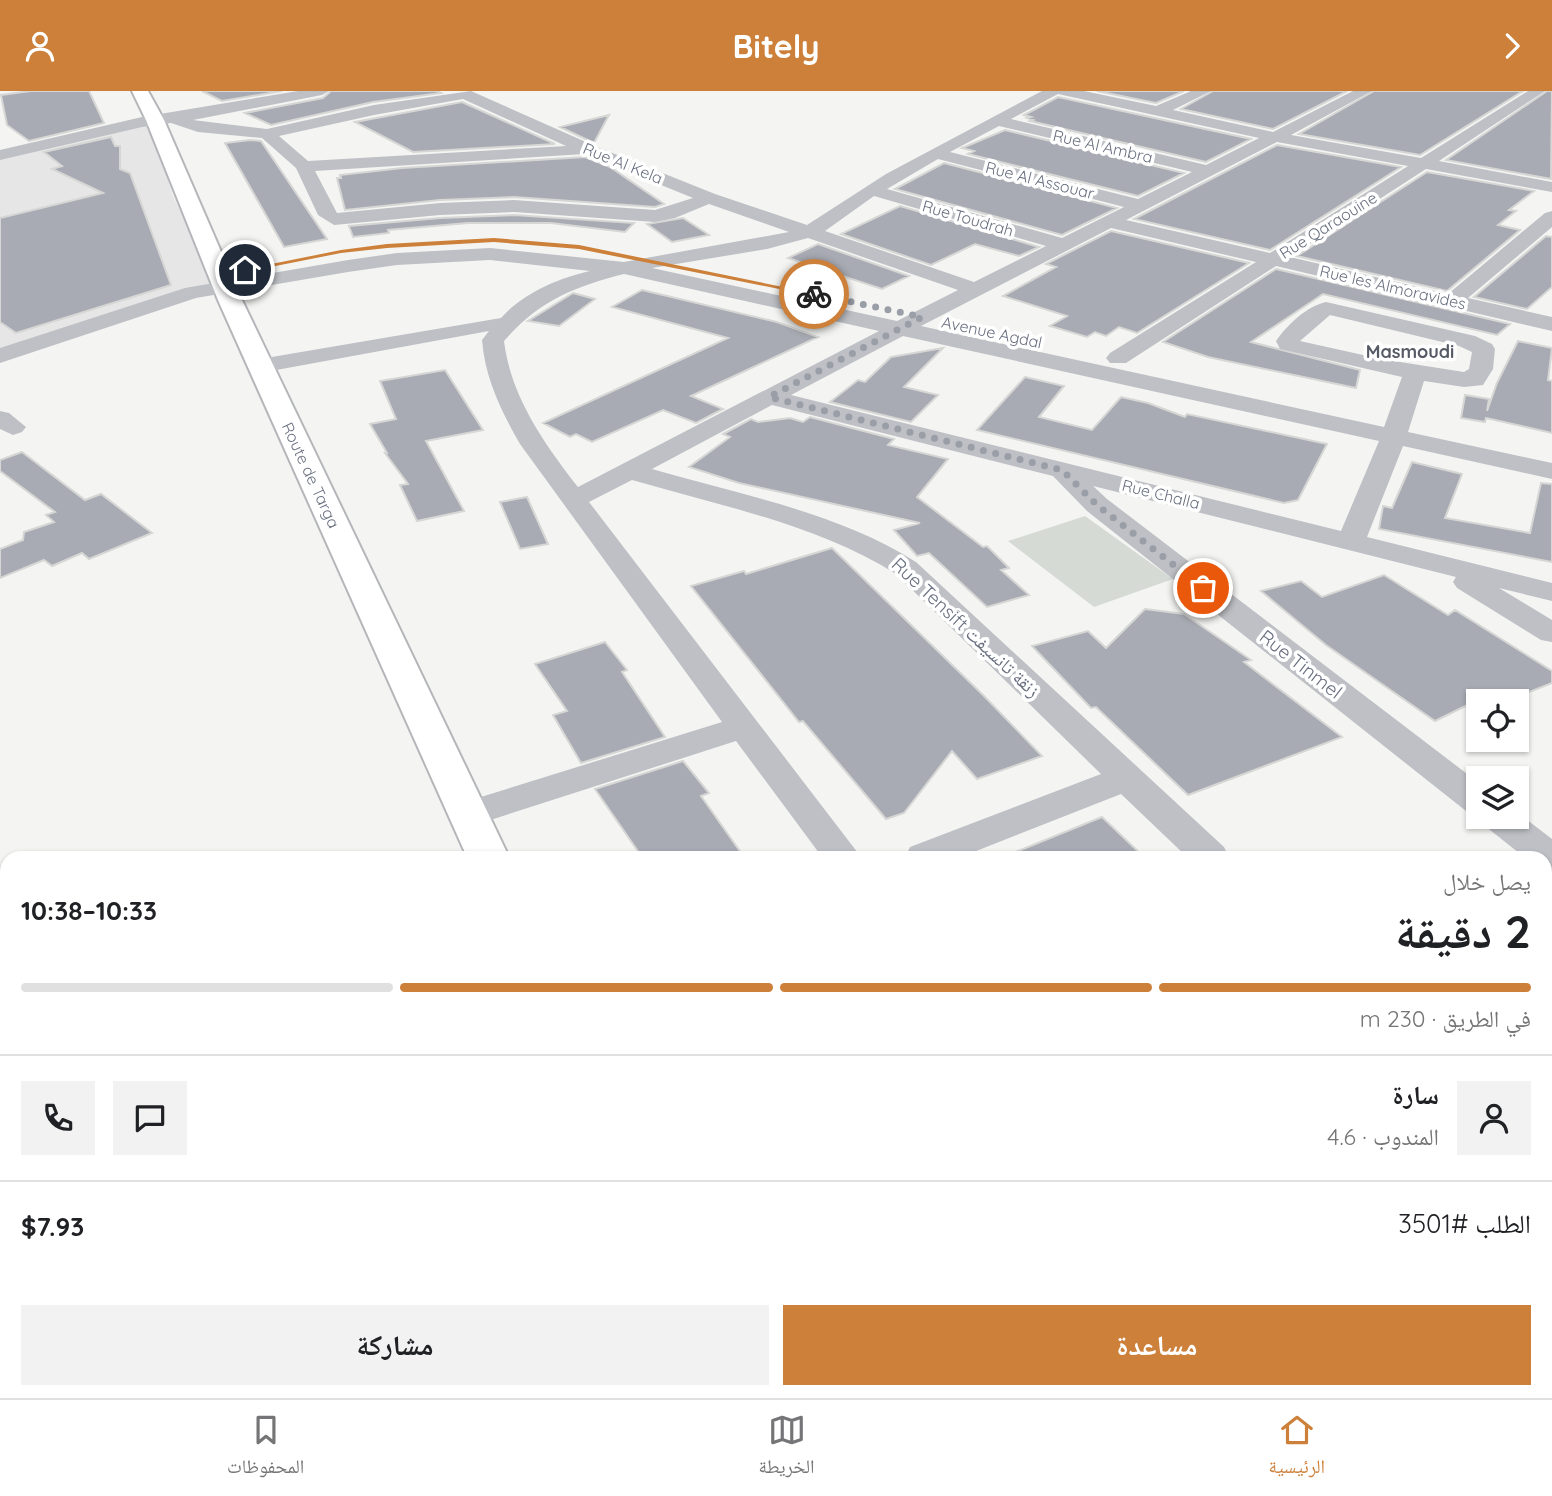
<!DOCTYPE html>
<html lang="ar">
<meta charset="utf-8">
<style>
:root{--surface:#fff;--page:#f2f2f2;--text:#202124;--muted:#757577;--line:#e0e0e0;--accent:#cd803a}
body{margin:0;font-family:Quicksand,"Noto Naskh Arabic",sans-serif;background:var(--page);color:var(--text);direction:rtl;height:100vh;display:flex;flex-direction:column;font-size:26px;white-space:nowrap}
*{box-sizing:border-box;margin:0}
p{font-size:23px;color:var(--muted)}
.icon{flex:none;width:38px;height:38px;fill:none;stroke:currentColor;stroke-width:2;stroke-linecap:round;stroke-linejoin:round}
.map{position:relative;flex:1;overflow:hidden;direction:ltr}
.sheet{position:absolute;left:0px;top:760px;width:1552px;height:548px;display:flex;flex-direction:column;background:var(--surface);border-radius:21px 21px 0 0;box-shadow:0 2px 5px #0004;direction:rtl}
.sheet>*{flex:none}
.fabs{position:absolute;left:1466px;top:598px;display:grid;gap:14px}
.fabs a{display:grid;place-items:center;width:63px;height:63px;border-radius:0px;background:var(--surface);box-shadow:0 2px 5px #0004;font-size:35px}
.pin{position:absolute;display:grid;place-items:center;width:60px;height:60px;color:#fff;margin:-30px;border:4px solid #fff;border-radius:50%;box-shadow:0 2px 7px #0007}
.courier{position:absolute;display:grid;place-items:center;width:70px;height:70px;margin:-35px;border:5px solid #cd803a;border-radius:50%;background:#fff;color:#222;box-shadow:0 2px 9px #0007}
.overview em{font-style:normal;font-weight:700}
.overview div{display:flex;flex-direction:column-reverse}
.overview{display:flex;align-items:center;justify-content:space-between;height:119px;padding:0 21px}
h1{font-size:46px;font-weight:700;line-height:52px}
.bar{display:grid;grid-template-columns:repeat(4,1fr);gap:10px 7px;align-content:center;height:84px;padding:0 21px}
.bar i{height:9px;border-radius:5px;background:var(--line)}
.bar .selected{background:var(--accent)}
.bar p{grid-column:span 4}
.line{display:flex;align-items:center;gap:18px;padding:0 21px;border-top:2px solid var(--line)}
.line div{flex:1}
.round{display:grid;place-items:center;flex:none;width:74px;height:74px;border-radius:0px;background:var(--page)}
.button{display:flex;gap:14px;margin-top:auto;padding:14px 21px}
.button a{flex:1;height:80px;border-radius:0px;background:var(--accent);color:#fff;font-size:28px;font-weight:700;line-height:80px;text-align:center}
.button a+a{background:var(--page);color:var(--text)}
header{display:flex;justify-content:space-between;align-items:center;height:91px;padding:0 21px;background:var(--accent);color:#fff;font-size:32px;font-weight:700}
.dock{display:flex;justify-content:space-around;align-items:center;height:98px;border-top:2px solid var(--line);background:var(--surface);font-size:19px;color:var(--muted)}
.dock a{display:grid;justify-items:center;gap:4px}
.dock .selected{color:var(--accent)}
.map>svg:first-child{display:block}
.built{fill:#e5e6e5}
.green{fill:#d5dbd4}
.building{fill:#a8abb3;stroke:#d6d6d5;stroke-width:2}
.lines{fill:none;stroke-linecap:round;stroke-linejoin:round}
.major-casing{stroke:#b4b6ba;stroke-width:4}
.minor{fill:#bfc0c5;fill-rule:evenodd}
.major{fill:#fff;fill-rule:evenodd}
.route{fill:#cd803a}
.done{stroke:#999ea7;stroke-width:7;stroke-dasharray:0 12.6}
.labels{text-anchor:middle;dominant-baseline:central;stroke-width:7;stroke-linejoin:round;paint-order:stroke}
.far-street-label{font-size:16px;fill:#686f7f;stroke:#fff}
.far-neighbourhood-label{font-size:18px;font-weight:bold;fill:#555a65;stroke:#fff}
.street-label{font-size:19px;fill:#686f7f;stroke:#fff}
</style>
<header><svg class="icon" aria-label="forward" viewBox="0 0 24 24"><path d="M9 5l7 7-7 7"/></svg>Bitely<svg class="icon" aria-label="person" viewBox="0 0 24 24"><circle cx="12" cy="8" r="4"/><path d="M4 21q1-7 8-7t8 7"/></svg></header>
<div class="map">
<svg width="1552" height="1307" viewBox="0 0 1552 1307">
<rect width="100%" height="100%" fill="#f4f5f2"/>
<path class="built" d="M135,35H146L162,67L172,103L216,195L0,262V66Z"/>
<path class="green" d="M1085,425L1173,488L1094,516L1008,450Z"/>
<path class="building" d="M31,0H89L104,32L29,50L7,34L1,4Z
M202,0H282L222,10Z
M331,0H437L441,2L373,11L271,34L245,22L323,7Z
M1097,0H1184L1156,12Z
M1213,0H1347L1273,38L1181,18Z
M1374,0H1523L1420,64L1299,43Z
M1547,0H1552L1551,88L1446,69Z
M1058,6L1251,48L1206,71L1030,30L1033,29L1027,27L1031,26L1024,24Z
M462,11L555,53L413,61L355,31Z
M609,24L594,52L560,36Z
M1005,39L1184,82L1138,105L968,63L974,60L962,57Z
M111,46L115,55H120V78L130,82L171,194L16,242L0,231V127L103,102L52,78L62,75L44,61Z
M250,49L261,50L327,148L284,156L225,52Z
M1277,54L1401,76L1270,159L1134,128Z
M585,66L610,76L664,113L655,116L514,106L440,109L345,119L337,87H341L340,84L402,77Z
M944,72L1117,117L1062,144L895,98Z
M1427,81L1534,100L1509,119L1516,120L1498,134L1520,139L1447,200L1297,165Z
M900,115L1039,156L1019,165L975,153L931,174L841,143Z
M514,124L634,132L625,141L551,132H468L388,139L389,142L353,146L349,135L440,127Z
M683,127L709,144L672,151L647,133Z
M1111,140L1249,172L1137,242L1119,236L1106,245L1095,241L1087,246L1050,235L1067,225L1003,205L1056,176L1046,173Z
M1546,145L1552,146V196L1527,218L1474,206Z
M818,153L909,185L882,198L788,167Z
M1276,178L1510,233L1497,244L1323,203L1251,251L1360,279L1356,297L1208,266L1163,251Z
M642,199L777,231L818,246L691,305L723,318L696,332L663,319L592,351L576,343L570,346L543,332L728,247L612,216Z
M573,202L595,208L559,235L528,230Z
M1518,250L1552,257L1548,289L1552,290V342L1486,327L1485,331L1461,327L1465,304L1489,308L1487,320L1497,292Z
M943,257L904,296L938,304L911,331L830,311L858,289L865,291L891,266Z
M445,279L483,339L426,350L464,420L417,430L400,394L408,393L385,362H387L370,333L396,328L380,290Z
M1025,286L1064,295L1039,326L1092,339L1121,306L1148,312L1185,326L1187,323L1327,353L1298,409L1284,412L977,339Z
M810,326L894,348L888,354L948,368L917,406L983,456L987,455L1009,477L1001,479L1029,504L987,516L929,462L917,465L894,439L920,432L739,392L689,376L730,346L723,343L751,328L758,331L790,327L803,331Z
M22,361L85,409L101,403L152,442L89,468L82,462L52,475L44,469L0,487V458L23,449L24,441L54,431L46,424L55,421L0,380V369Z
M1412,371L1462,383L1445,427L1530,442L1541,392L1552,393V471L1379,438L1383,415L1392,417Z
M527,406L548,453L520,458L500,411Z
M832,457L983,604L1042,665L977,688L952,660L904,722L886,728L803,630L799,631L691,495L744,480L746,483Z
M1384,484L1448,524L1455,519L1552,580V592L1512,608L1498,599L1435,630L1326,554L1261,500L1301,490L1322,506Z
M1145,518L1184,523L1251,569L1244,571L1342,646L1188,704L1096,616L1091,617L1032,555L1088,540L1106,557Z
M605,551L627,579L622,581L665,646L581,672L553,624L567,620L535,573Z
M683,670L709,702L701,705L744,766H642L595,698Z
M1102,726L1144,766H1006V765Z"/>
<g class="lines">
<defs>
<path id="major" d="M132,0H148L164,29L242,209L509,766H467L218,209L146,29Z
M705,1300H767L769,1307H708Z"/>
</defs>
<use href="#major" class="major-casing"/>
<path class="minor" d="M298,0H329L322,4L193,29L267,38L374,14L471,0L595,55L715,103L807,134L886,83L1042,0H1084L1156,15L1191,0H1211L1173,19L1273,41L1353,0H1372L1291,44L1421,67L1528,0H1545L1439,70L1552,91V101L1426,78L1290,166L1448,203L1545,122L1552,120V136L1468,207L1552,226V240L1276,175L1126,272H1110L1106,267L1110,262L1256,171L1111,137L921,235L1384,336L1402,286L1280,258L1276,250C1287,234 1307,215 1326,211L1475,245L1492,253L1495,258L1493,278L1483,294L1464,296L1424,290L1408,341L1552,372V388L1403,355L1367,446L1552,492V510L1499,497L1552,529V551L1541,549L1457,497L1453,491L1456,486L1093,395L1107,408L1479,692V724L1466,720L1087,420L1053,385L772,314L652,378C741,404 837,421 916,471L1224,756L1229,766H1187L1121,703L961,766H905L910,756L1101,683L896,483C816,433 721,415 632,389L589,411L861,766H822L736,650L481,732L468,736L455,732L449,723L455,714L722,631L520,353C501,320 485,287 482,249L489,240L260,282L252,280L248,275L252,270L260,268L501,227C523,202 559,187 590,180L490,169L397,174L348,181L196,207L0,272V257L185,197L348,169L397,162L490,157L624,171L789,141L709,113L675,127L655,131L514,121L440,124L334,134L318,124L296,77L262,47L198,41L171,32L142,36L0,69V59L142,26ZM1058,3L1259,47L1206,74L1011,28ZM463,8L566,55L308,70L279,45L374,24ZM999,35L1192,81L1138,108L950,61ZM1277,51L1408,75L1270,162L1126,129ZM585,63L693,107L655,119L514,109L440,112L337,122L315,80ZM938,68L1124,116L1062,147L887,98ZM874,105L1046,155L974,191L825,140ZM808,147L958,199L897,230L652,177L767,158ZM624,183L879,240L578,396C544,352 511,306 504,250C539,210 573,196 624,183ZM1330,224L1459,255L1472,261L1469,278L1464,281L1381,268L1300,250ZM903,245L1379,350L1341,440L791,304Z
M0,320L9,322L26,336L22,341L13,344L0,338Z
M1517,721L1552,748V811L1545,814V784L1551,782L1545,780V766H1524L1485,735L1480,726H1517Z
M7,913V949L0,951V915Z
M0,1019L7,1022V1103L0,1100Z
M1545,1060L1552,1063V1110L1545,1107Z
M7,1151V1208L0,1211V1153Z
M1209,1300H1266L1269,1307H1211Z"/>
<use href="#major" class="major"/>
</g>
<path class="route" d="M494,147L579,154L817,203L814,205L579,158L494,151L387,157L341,162L245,181L242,179L341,159L387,153Z"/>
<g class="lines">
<path class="done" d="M814,203L922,226L769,306L1062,379L1097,414L1203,497"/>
</g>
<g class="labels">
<g class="far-street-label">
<text transform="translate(1103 55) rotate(13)">Rue Al Ambra</text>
<text transform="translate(623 72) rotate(22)">Rue Al Kela</text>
<text transform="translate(1040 89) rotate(14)">Rue Al Assouar</text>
<text transform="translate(968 127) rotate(16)">Rue Toudrah</text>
<text transform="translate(1328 134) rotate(-32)">Rue Qaraouine</text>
<text transform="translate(1393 196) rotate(13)">Rue les Almoravides</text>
<text transform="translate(992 241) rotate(12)">Avenue Agdal</text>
<text transform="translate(311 384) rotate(65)">Route de Targa</text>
<text transform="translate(1161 403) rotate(14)">Rue Challa</text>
</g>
<g class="far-neighbourhood-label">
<text x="1410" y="260">Masmoudi</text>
</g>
<g class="street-label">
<text transform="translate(966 536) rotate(43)">Rue Tensift زنقة تانسيفت</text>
<text transform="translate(1301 573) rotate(38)">Rue Tinmel</text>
</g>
</g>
</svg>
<div class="fabs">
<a><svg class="icon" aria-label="locate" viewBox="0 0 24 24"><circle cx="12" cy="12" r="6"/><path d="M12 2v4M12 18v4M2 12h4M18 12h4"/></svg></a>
<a><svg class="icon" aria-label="layers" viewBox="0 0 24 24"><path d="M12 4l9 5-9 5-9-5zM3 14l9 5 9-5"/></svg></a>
</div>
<div class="pin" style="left:1203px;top:497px;background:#ea580c"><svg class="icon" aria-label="bag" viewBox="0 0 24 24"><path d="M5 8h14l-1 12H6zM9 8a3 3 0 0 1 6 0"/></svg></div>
<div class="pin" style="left:245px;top:179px;background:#1f2937"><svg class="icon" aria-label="home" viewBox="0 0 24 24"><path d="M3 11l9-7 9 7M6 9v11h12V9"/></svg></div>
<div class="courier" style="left:814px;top:203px"><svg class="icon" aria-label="bike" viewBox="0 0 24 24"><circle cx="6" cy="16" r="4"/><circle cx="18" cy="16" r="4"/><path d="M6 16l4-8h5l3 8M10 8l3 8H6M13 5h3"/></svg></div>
<section class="sheet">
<div class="overview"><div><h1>2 دقيقة</h1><p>يصل خلال</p></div><em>10:33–10:38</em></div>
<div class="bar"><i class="selected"></i><i class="selected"></i><i class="selected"></i><i></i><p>في الطريق · 230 m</p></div>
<div class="line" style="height:126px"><a class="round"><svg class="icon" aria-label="person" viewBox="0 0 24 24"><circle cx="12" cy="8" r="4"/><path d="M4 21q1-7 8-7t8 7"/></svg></a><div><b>سارة</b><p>المندوب · 4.6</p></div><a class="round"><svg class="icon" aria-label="chat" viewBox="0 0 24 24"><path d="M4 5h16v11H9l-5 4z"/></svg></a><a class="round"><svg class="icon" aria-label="phone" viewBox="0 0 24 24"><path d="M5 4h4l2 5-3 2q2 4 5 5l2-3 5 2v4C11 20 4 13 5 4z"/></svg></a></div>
<div class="line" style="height:91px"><div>الطلب #3501</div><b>$7.93</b></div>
<div class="button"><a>مساعدة</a><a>مشاركة</a></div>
</section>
</div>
<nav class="dock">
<a class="selected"><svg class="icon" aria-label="home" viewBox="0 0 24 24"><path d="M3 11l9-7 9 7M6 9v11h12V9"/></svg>الرئيسية</a>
<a><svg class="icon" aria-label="map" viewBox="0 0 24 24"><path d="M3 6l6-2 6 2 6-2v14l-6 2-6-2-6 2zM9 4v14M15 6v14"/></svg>الخريطة</a>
<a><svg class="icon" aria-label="saved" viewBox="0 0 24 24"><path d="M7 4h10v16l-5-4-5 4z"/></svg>المحفوظات</a>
</nav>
